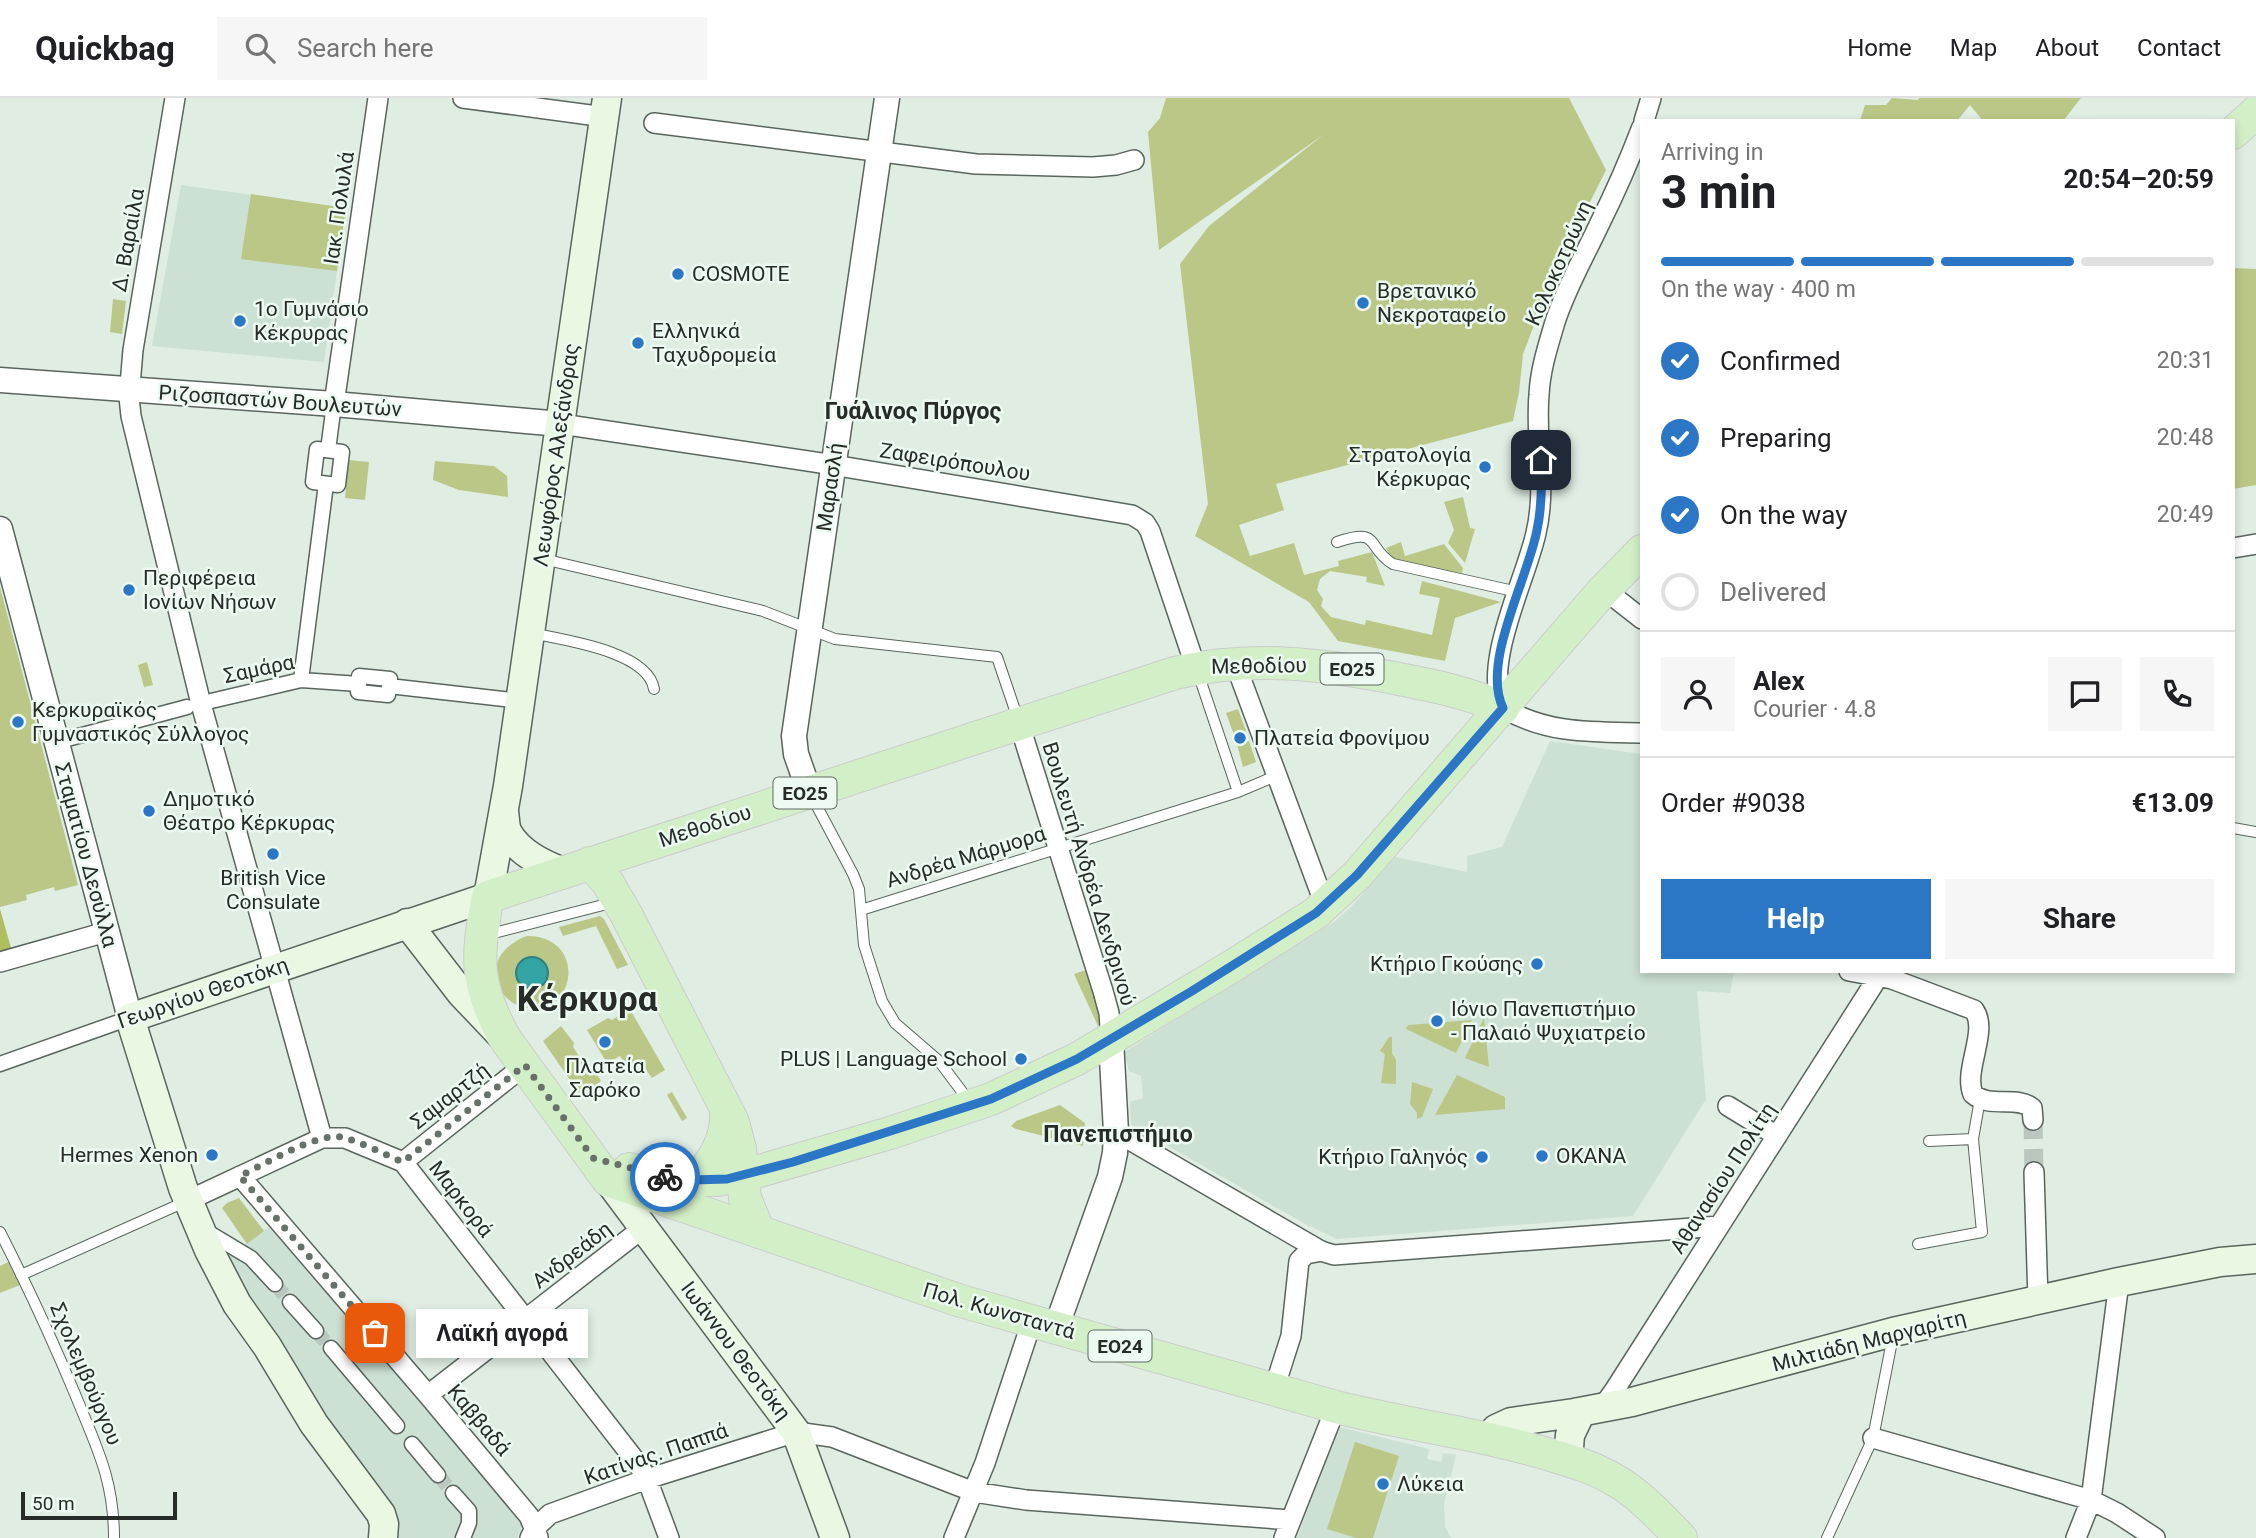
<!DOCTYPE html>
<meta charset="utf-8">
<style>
:root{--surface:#fff;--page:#f6f6f6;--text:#202124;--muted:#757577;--line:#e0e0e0;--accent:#2c76c6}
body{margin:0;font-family:Roboto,sans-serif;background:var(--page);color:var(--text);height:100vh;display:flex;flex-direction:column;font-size:26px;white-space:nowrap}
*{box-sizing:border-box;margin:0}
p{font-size:23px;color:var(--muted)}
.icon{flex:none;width:38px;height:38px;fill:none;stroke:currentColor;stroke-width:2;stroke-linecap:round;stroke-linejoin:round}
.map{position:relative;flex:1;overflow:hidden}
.side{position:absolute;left:1640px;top:21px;width:595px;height:854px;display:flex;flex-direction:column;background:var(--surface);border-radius:0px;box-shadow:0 4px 10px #0003}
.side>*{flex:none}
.scale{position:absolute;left:21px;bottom:18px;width:156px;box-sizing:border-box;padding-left:7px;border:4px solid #272c28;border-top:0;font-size:19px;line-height:24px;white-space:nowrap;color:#272c28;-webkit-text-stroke:5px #ecfaf1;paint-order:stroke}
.pin{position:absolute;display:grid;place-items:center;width:60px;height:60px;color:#fff;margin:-30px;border-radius:14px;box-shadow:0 4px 10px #0006}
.courier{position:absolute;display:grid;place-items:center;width:70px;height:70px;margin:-35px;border:5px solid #2c76c6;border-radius:50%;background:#fff;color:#222;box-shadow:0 2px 9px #0007}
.bubble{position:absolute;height:49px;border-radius:0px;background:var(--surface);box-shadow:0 4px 10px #0003;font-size:23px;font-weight:700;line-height:49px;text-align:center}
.head em{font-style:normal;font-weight:700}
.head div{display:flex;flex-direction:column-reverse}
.head{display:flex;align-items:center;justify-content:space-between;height:119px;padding:0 21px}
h1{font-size:46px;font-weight:700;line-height:52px}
.bar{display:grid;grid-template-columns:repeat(4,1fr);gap:10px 7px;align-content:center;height:84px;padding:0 21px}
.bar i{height:9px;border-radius:5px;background:var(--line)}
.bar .on{background:var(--accent)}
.bar p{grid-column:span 4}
.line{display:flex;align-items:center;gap:18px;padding:0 21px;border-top:2px solid var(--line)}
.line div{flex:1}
.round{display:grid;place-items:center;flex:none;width:74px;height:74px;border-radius:0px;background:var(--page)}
ol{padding:0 21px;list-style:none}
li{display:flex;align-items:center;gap:21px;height:77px}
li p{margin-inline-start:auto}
li .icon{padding:7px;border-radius:50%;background:var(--accent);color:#fff;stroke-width:4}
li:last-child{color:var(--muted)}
li i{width:38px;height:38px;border:4px solid var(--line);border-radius:50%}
.cta{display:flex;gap:14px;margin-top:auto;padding:14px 21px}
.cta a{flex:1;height:80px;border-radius:0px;background:var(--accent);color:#fff;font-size:28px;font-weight:700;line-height:80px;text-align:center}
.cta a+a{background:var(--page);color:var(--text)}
header{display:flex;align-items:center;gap:42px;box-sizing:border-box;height:98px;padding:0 35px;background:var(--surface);border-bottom:2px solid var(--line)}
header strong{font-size:33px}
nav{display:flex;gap:38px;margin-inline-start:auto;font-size:24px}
.search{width:490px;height:63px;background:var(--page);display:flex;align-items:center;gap:18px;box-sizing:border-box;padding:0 24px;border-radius:0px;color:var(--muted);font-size:26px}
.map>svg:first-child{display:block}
.built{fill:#cce0d3}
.green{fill:#bbc786}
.forest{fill:#afbf5f}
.water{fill:#32a4a4;stroke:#2f807f;stroke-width:2}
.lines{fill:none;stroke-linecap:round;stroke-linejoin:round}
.pedestrian-tunnel{stroke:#bac6be;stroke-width:14;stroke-dasharray:14 7;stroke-linecap:butt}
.minor-tunnel{stroke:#bac6be;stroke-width:19;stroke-dasharray:19 10;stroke-linecap:butt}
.service-casing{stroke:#59655d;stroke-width:12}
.pedestrian-casing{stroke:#59655d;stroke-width:17}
.minor-casing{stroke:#59655d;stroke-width:22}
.tertiary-casing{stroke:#59655d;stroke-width:27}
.secondary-casing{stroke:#59655d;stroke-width:31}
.primary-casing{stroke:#cbcccb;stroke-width:34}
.service{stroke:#fff;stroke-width:10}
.pedestrian{stroke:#fff;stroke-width:14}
.minor{stroke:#fff;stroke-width:19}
.tertiary{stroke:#fff;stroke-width:24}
.secondary{stroke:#e9f7e3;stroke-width:28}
.primary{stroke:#d3efc7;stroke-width:32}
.done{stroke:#677069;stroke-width:7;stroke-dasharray:0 12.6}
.route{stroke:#2c76c6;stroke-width:9}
.poi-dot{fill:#2c76c6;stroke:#ecfaf1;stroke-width:2.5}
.labels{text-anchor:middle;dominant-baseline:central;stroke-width:5;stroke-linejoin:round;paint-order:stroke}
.shield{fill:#ecfaf1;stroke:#626a64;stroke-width:2}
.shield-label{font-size:19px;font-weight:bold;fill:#272c28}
.street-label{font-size:21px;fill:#272c28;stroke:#ecfaf1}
.poi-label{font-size:21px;fill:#272c28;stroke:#ecfaf1;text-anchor:start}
.neighbourhood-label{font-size:23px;font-weight:bold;fill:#272c28;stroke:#ecfaf1}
.town-label{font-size:35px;font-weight:bold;fill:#272c28;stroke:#ecfaf1}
</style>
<header>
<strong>Quickbag</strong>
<div class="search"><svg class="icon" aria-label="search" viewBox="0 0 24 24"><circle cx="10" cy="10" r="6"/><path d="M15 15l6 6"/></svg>Search here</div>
<nav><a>Home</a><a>Map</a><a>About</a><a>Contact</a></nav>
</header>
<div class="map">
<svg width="2256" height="1440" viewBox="0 0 2256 1440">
<rect width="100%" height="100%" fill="#dfede3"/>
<path class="built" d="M181,87L346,110L324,264L152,248Z
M1550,643L1641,656L1642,873H1734L1730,895L1697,893L1706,1001L1633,1118L1337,1141L1307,1127L1131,1027L1130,1004L1143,1000L1141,978L1129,973L1124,954L1334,824L1350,810L1395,759L1467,774V758L1502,749Z
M269,1129L525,1421L517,1440H396L394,1412L385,1395L326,1322L222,1164Z
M1339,1329L1429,1351L1427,1361L1441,1364L1443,1355L1456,1357L1444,1406L1445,1429L1451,1440H1297Z"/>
<path class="green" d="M1166,0H1569L1606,72L1554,176L1531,235L1523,256L1519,294L1513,323L1276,386L1284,412L1239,427L1250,458L1294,445L1304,477L1339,468L1338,463L1372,454L1385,488L1366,484L1367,479L1330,473L1320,481L1317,492L1323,501L1321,508L1331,519L1365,527L1366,522L1432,537L1440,500L1419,496L1422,483L1501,504L1455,520L1445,563L1338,543L1309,504L1195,438L1208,406L1180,166L1209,128L1323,37L1159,152L1148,34L1160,20Z
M1892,0L1918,2L1919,0H2081L2063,23H1983L1970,7L1957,23H1860L1865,7H1886Z
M251,96L346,110L337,173L241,161Z
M2233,170L2256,171V387L2233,391Z
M113,201L126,203L122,236L110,234Z
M349,362L369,364L365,402L345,400Z
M435,363L494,368L507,378L508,399L459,392L433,382Z
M1463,399L1470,430L1475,431L1465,465L1448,445L1454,432L1444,404Z
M1401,444L1405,458L1444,446L1463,470L1462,475C1442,471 1393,471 1386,450Z
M0,489L78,787L55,793L54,789L26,797L27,802L0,809Z
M147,564L153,587L144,589L138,567Z
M1238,611L1246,633L1234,637L1226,615Z
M1249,643L1256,664L1243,669L1237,646Z
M600,818L604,821L628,867L617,871L596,828L563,838L559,829Z
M527,838C587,838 577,917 528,910C517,909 507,902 501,893C486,868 504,846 527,838Z
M1089,871L1102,926L1098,928L1074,876Z
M628,908L665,972L652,980L643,968L631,976L620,958L607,965L587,932L608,920L612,922L625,914L623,911Z
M1484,920L1489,969L1465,960Z
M1472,922L1456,955L1406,931L1408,927Z
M561,928L574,945L573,949L585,967L590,966L601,983L581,998L543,943Z
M1389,939H1392V955L1396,962V986L1381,985L1385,956L1380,953Z
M1457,977L1505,999V1011L1435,1017Z
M1412,984L1433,991L1422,1019L1417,1021V1015L1410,1006Z
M672,994L687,1020L682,1023L667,997Z
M1060,1007L1085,1025L1083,1048L1016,1031L1011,1028L1016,1023Z
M239,1100L264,1133L247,1146L222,1110L227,1105Z
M10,1163L20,1187L0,1195V1168Z
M1355,1344L1399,1358L1373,1440H1356L1327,1431Z"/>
<path class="forest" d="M0,811L11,850L0,853Z"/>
<path class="water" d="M516 875a16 16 0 1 1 32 0a16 16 0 1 1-32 0Z"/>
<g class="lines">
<path class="pedestrian-tunnel" d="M275,1186L290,1204
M316,1233L331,1250
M438,1377L453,1395"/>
<path class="minor-tunnel" d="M2033,1022L2034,1074"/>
<defs>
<path id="service" d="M1337,444C1382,429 1365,449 1393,466L1518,494
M543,461L763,513L835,541L997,559L1018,621
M531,535C563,542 648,553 654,591
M1198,575L1238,694
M812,699L853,776L859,791L864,847L882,903L895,925L939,963L963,995
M2233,730L2256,734
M861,812L1238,694L1278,677
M487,840L494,835L607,806L613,807
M1929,1043L1973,1041
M0,1134C27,1187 52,1241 75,1296C96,1348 114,1381 114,1440
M1918,1146L1982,1134L1973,1041L1980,1001
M21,1177L187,1103
M1827,1440L1873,1340L1893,1238"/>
<path id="pedestrian" d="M317,351L342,354L338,387L313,384Z
M328,352L334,306
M359,578L390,581L388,597L358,594Z
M301,582L326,386
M389,588L521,603
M211,603L301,582L359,586
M56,644L187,609
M0,966L130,920
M211,1136L251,1160L275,1186
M290,1204L316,1233
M331,1250L397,1328
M412,1346L438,1377
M453,1395L469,1413V1425L463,1440"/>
<path id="minor" d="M175,0L133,252L129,299L131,318L201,606L322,1040
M463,0L605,19
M1644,23L1651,0
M654,25L976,66L1093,69L1116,67L1134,62
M1642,29C1629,63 1615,95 1599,127C1584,159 1566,190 1555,224C1548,248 1540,272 1539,297C1535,343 1547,389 1536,435C1526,481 1482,566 1503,610C1548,636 1591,634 1642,635
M334,306L378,0
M561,326L821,365L1132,417L1145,425L1150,433L1196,570
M2233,450L2256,446
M1605,492L1642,521
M1235,565L1325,807
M1019,625L1103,893L1109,915L1111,942
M0,864L106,834
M1849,873L1892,881L1974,912C1989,933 1963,972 1973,996C1990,1011 2017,997 2032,1010L2033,1022
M1728,1008L1777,1038
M1116,1034L1321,1153L1334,1157L1719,1128
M403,1064L525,967
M2034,1074L2038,1202
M240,1078L428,1297L529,1418L538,1439
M187,1103L322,1040H345L403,1064L638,1366L647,1381L669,1440
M1274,1291L1291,1238L1299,1163L1306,1156L1322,1153
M428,1297L643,1130
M1601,1311L1614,1293L1882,873
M1873,1340L2091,1402L2117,1415L2155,1440
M530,1440L535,1430L550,1416L647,1381L796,1334L832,1339L974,1394L1026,1402L1291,1422
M954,1440L985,1365L1032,1223
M1284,1440L1336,1309
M2076,1440L2091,1402L2119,1184"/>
<path id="tertiary" d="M0,282L334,306L561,326
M0,431L130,920
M809,693L796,656L794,638L887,0
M1056,1230L1110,1079L1115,1055L1116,1034L1111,942"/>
<path id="secondary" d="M504,713C505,720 505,730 508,735C519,755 543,766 563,774
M407,825L461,895L500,936
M608,1082L796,1334L835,1440
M1489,1341L1496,1331L1511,1324L1574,1315L1632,1304L1893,1234L2119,1184L2220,1164L2256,1161
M1568,1362L1570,1337L1581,1314
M383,1440L384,1426L381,1416L314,1326L267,1248L237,1206L209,1152L183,1090L130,920L488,799L508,688L607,0"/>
<path id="primary" d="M2233,35L2256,14
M1503,610C1469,595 1435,588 1399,581C1324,566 1251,557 1175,575L488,799C476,859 475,888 506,942L608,1082L961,1203L1336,1309C1408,1327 1483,1336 1554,1358C1574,1364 1595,1370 1613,1381C1639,1395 1660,1419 1681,1440
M590,765L608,785L626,816L733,1024L740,1051L745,1100L758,1132
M629,1071L651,1077L693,1082H717L742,1078L890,1035L991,1001L1077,961L1234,867L1316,815L1357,777L1600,496L1642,453
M693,1082C714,1066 728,1039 726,1012"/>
</defs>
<use href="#service" class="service-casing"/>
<use href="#pedestrian" class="pedestrian-casing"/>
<use href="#minor" class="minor-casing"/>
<use href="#tertiary" class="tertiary-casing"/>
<use href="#secondary" class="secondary-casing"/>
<use href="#primary" class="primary-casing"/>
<use href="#service" class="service"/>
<use href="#pedestrian" class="pedestrian"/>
<use href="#minor" class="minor"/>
<use href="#tertiary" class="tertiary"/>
<use href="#secondary" class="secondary"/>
<use href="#primary" class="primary"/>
</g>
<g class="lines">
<path class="done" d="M375,1235L240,1078C263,1067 318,1034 341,1039C362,1044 383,1056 403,1064L525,967L593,1060L665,1079"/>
<path class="route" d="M665,1079L692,1082L727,1081L793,1064L991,1001L1077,961L1192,893L1316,815L1357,777L1503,610C1481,564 1528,481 1537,432C1542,409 1542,385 1541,362"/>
</g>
<g class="poi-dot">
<circle cx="678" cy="176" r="7"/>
<circle cx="1363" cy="205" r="7"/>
<circle cx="240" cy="223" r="7"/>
<circle cx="638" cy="245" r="7"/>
<circle cx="1485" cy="369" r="7"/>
<circle cx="129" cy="492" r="7"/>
<circle cx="18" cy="624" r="7"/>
<circle cx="1240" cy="640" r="7"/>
<circle cx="149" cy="713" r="7"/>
<circle cx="273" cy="756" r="7"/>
<circle cx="1537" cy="866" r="7"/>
<circle cx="1437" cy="923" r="7"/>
<circle cx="605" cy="944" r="7"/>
<circle cx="1021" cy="961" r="7"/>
<circle cx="212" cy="1057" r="7"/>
<circle cx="1542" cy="1058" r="7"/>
<circle cx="1482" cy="1059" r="7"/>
<circle cx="1383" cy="1386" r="7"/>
</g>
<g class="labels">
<g class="shield">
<rect x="1320.5" y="555.5" width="63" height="31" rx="5"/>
<rect x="773.5" y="679.5" width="63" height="31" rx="5"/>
<rect x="1088.5" y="1232.5" width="63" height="31" rx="5"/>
</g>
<g class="shield-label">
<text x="1352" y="571">ΕΟ25</text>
<text x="805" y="695">ΕΟ25</text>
<text x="1120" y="1248">ΕΟ24</text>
</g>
<g class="street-label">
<text transform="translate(339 110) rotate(-82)">Ιακ. Πολυλά</text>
<text transform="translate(128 142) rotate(-80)">Δ. Βαραίλα</text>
<text transform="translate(1559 165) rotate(-66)">Κολοκοτρώνη</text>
<text transform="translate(280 303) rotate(4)">Ριζοσπαστών Βουλευτών</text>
<text transform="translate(556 357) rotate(-82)">Λεωφόρος Αλεξάνδρας</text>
<text transform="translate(955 364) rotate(9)">Ζαφειρόπουλου</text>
<text transform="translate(830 389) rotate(-82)">Μαρασλή</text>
<text transform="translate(1259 568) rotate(-1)">Μεθοδίου</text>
<text transform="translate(259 571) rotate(-12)">Σαμάρα</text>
<text transform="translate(705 728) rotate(-18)">Μεθοδίου</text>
<text transform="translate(86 757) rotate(75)">Σταματίου Δεσύλλα</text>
<text transform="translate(966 759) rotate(-17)">Ανδρέα Μάρμορα</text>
<text transform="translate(1089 776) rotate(73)">Βουλευτή Ανδρέα Δενδρινού</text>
<text transform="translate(203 895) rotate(-19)">Γεωργίου Θεοτόκη</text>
<text transform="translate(450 998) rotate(-38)">Σαμαρτζή</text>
<text transform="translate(1723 1080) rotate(-57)">Αθανασίου Πολίτη</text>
<text transform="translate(461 1101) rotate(52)">Μαρκορά</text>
<text transform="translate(572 1157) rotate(-38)">Ανδρεάδη</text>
<text transform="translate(999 1213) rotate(16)">Πολ. Κωνσταντά</text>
<text transform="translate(1869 1243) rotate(-14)">Μιλτιάδη Μαργαρίτη</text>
<text transform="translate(736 1253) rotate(53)">Ιωάννου Θεοτόκη</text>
<text transform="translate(86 1276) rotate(67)">Σχολεμβούργου</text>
<text transform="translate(479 1322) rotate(50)">Καββαδά</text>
<text transform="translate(656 1356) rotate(-19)">Κατίνας. Παππά</text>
</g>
<g class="poi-label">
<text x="692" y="176">COSMOTE</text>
<text x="1377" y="193">Βρετανικό<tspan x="1377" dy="24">Νεκροταφείο</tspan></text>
<text x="254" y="211">1ο Γυμνάσιο<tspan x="254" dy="24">Κέκρυρας</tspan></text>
<text x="652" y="233">Ελληνικά<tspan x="652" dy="24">Ταχυδρομεία</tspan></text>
<text x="1471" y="357" text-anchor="end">Στρατολογία<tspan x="1471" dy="24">Κέρκυρας</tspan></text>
<text x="143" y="480">Περιφέρεια<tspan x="143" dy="24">Ιονίων Νήσων</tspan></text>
<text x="32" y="612">Κερκυραϊκός<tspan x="32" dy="24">Γυμναστικός Σύλλογος</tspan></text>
<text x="1254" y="640">Πλατεία Φρονίμου</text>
<text x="163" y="701">Δημοτικό<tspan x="163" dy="24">Θέατρο Κέρκυρας</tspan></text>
<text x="273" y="780" text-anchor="middle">British Vice<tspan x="273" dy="24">Consulate</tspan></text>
<text x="1523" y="866" text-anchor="end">Κτήριο Γκούσης</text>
<text x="1451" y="911">Ιόνιο Πανεπιστήμιο<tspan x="1451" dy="24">- Παλαιό Ψυχιατρείο</tspan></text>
<text x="1007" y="961" text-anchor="end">PLUS | Language School</text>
<text x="605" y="968" text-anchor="middle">Πλατεία<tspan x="605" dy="24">Σαρόκο</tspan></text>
<text x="198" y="1057" text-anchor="end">Hermes Xenon</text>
<text x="1556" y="1058">ΟΚΑΝΑ</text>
<text x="1468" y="1059" text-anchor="end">Κτήριο Γαληνός</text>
<text x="1397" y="1386">Λύκεια</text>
</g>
<g class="neighbourhood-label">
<text x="913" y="313">Γυάλινος Πύργος</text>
<text x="1118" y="1036">Πανεπιστήμιο</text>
</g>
<g class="town-label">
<text x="587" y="901">Κέρκυρα</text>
</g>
</g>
</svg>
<div class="scale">50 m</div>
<div class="pin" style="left:375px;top:1235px;background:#ea580c"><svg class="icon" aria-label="bag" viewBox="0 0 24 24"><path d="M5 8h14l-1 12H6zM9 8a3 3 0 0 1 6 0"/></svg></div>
<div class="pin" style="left:1541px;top:362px;background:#1f2937"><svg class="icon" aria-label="home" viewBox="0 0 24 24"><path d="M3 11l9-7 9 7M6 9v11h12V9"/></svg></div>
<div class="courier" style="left:665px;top:1079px"><svg class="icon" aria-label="bike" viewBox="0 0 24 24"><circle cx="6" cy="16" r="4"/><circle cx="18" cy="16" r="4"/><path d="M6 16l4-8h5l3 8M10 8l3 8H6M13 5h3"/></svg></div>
<div class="bubble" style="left:416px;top:1211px;width:172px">Λαϊκή αγορά</div>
<section class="side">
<div class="head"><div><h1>3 min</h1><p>Arriving in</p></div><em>20:54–20:59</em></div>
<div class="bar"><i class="on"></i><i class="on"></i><i class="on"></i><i></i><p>On the way · 400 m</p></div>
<ol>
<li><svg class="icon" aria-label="check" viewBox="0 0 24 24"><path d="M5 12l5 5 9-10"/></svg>Confirmed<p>20:31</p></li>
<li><svg class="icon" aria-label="check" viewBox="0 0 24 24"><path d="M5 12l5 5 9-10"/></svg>Preparing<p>20:48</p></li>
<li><svg class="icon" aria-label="check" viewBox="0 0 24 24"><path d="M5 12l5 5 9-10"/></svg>On the way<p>20:49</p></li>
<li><i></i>Delivered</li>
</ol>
<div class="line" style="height:126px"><a class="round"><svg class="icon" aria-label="person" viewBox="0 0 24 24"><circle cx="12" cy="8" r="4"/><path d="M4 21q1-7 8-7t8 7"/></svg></a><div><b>Alex</b><p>Courier · 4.8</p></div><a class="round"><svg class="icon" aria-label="chat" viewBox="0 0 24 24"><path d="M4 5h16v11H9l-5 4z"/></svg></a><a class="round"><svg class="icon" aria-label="phone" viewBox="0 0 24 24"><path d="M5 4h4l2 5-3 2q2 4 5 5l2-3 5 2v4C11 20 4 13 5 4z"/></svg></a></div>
<div class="line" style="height:91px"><div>Order #9038</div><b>€13.09</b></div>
<div class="cta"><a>Help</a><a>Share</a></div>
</section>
</div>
